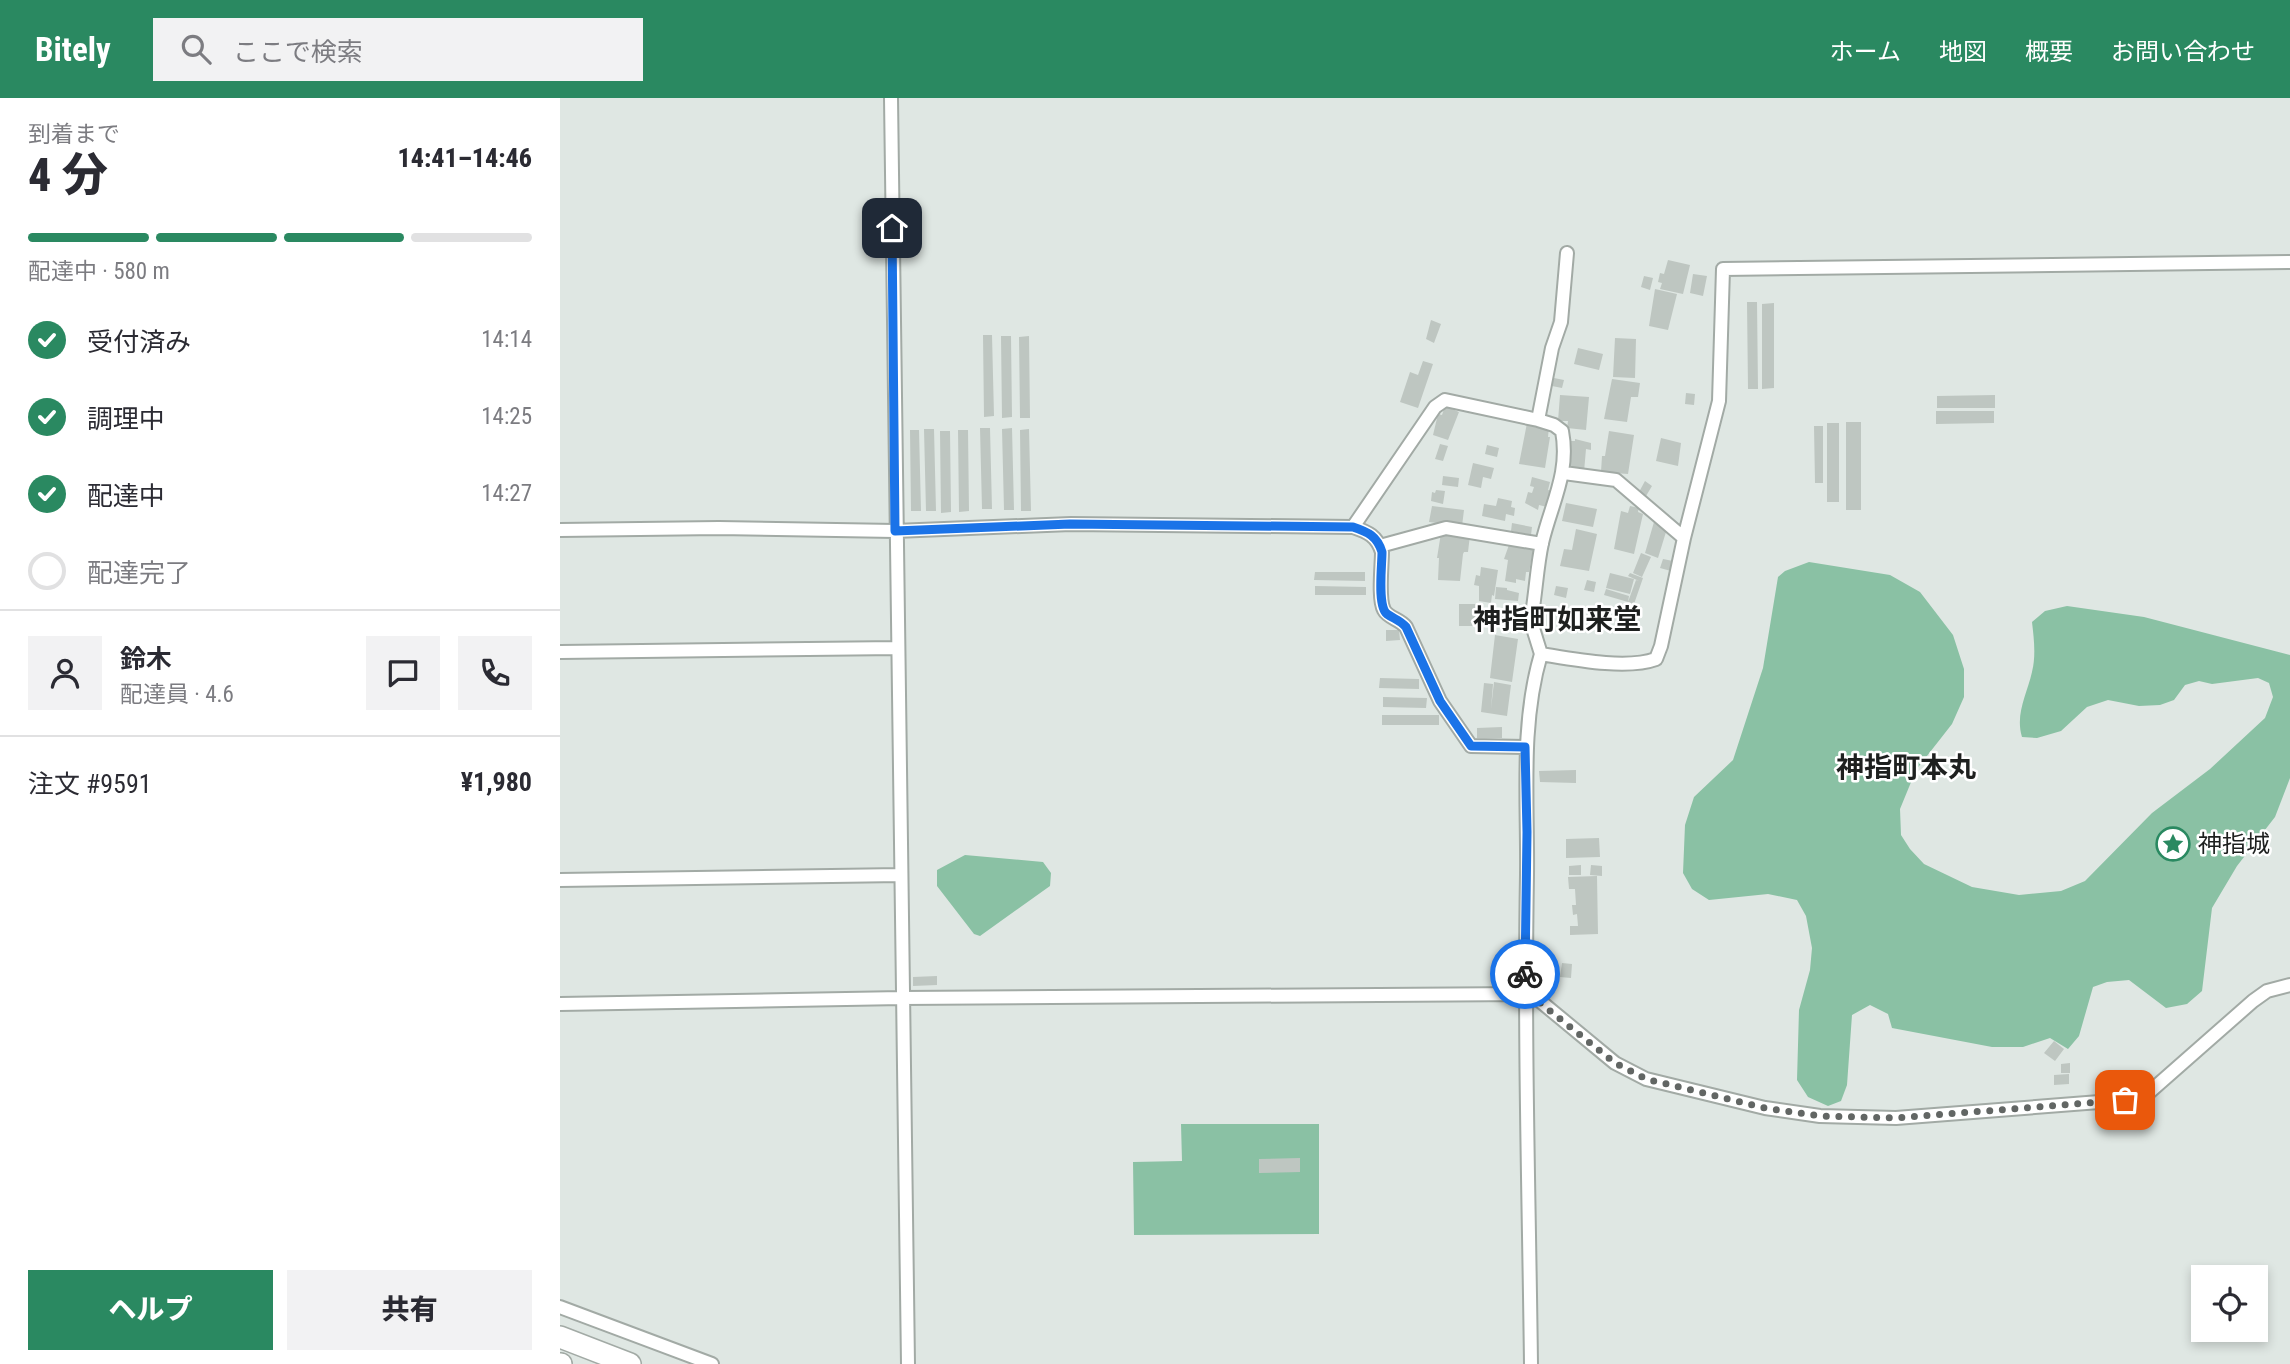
<!DOCTYPE html>
<html lang="ja">
<meta charset="utf-8">
<style>
:root{--surface:#fff;--page:#f2f2f3;--text:#2b2b33;--muted:#7c7c81;--line:#e1e1e2;--accent:#2a8961}
body{margin:0;font-family:"Roboto Condensed","Noto Sans JP",sans-serif;background:var(--page);color:var(--text);height:100vh;display:flex;flex-direction:column;font-size:26px;white-space:nowrap}
*{box-sizing:border-box;margin:0}
p{font-size:23px;color:var(--muted)}
.icon{flex:none;width:38px;height:38px;fill:none;stroke:currentColor;stroke-width:2;stroke-linecap:round;stroke-linejoin:round}
.map{position:relative;flex:1;overflow:hidden}
.panel{display:flex;flex-direction:column;background:var(--surface);width:560px}
.panel>*{flex:none}
.buttons{position:absolute;left:1631px;top:1167px;display:grid;gap:14px}
.buttons a{display:grid;place-items:center;width:77px;height:77px;border-radius:0px;background:var(--surface);box-shadow:0 4px 10px #0003;font-size:35px}
.pin{position:absolute;display:grid;place-items:center;width:60px;height:60px;color:#fff;margin:-30px;border-radius:14px;box-shadow:0 4px 10px #0006}
.courier{position:absolute;display:grid;place-items:center;width:70px;height:70px;margin:-35px;border:5px solid #1a73e8;border-radius:50%;background:#fff;color:#222;box-shadow:0 2px 9px #0007}
.summary em{font-style:normal;font-weight:800}
.summary div{display:flex;flex-direction:column-reverse}
.summary{display:flex;align-items:center;justify-content:space-between;height:119px;padding:0 28px}
h1{font-size:46px;font-weight:800;line-height:52px}
.bar{display:grid;grid-template-columns:repeat(4,1fr);gap:10px 7px;align-content:center;height:84px;padding:0 28px}
.bar i{height:9px;border-radius:5px;background:var(--line)}
.bar .on{background:var(--accent)}
.bar p{grid-column:span 4}
.line{display:flex;align-items:center;gap:18px;padding:0 28px;border-top:2px solid var(--line)}
.line div{flex:1}
.round{display:grid;place-items:center;flex:none;width:74px;height:74px;border-radius:0px;background:var(--page)}
ol{padding:0 28px;list-style:none}
li{display:flex;align-items:center;gap:21px;height:77px}
li p{margin-inline-start:auto}
li .icon{padding:7px;border-radius:50%;background:var(--accent);color:#fff;stroke-width:4}
li:last-child{color:var(--muted)}
li i{width:38px;height:38px;border:4px solid var(--line);border-radius:50%}
.primary-button{display:flex;gap:14px;margin-top:auto;padding:14px 28px}
.primary-button a{flex:1;height:80px;border-radius:0px;background:var(--accent);color:#fff;font-size:28px;font-weight:800;line-height:80px;text-align:center}
.primary-button a+a{background:var(--page);color:var(--text)}
header{display:flex;align-items:center;gap:42px;box-sizing:border-box;height:98px;padding:0 35px;background:var(--accent);color:#fff}
header strong{font-size:33px}
nav{display:flex;gap:38px;margin-inline-start:auto;font-size:24px}
.search{width:490px;height:63px;background:var(--page);display:flex;align-items:center;gap:18px;box-sizing:border-box;padding:0 24px;border-radius:0px;color:var(--muted);font-size:26px}
main{display:flex;flex:1;min-height:0}
.map>svg:first-child{display:block}
.green{fill:#8ac1a4}
.building{fill:#bec6c1}
.lines{fill:none;stroke-linecap:round;stroke-linejoin:round}
.minor-casing{stroke:#a2aaa5;stroke-width:16}
.trunk-casing{stroke:#a2aaa5;stroke-width:24}
.minor{stroke:#fff;stroke-width:12}
.trunk{stroke:#fff;stroke-width:21}
.done{stroke:#626664;stroke-width:7;stroke-dasharray:0 12.6}
.route{stroke:#1a73e8;stroke-width:9}
.labels{text-anchor:middle;dominant-baseline:central;stroke-width:5;stroke-linejoin:round;paint-order:stroke}
.poi-label{font-size:24px;fill:#1e201f;stroke:#fff;text-anchor:start}
.quarter-label{font-size:28px;font-weight:bold;fill:#1e201f;stroke:#fff}
</style>
<header>
<strong>Bitely</strong>
<div class="search"><svg class="icon" aria-label="search" viewBox="0 0 24 24"><circle cx="10" cy="10" r="6"/><path d="M15 15l6 6"/></svg>ここで検索</div>
<nav><a>ホーム</a><a>地図</a><a>概要</a><a>お問い合わせ</a></nav>
</header>
<main>
<section class="panel">
<div class="summary"><div><h1>4 分</h1><p>到着まで</p></div><em>14:41–14:46</em></div>
<div class="bar"><i class="on"></i><i class="on"></i><i class="on"></i><i></i><p>配達中 · 580 m</p></div>
<ol>
<li><svg class="icon" aria-label="check" viewBox="0 0 24 24"><path d="M5 12l5 5 9-10"/></svg>受付済み<p>14:14</p></li>
<li><svg class="icon" aria-label="check" viewBox="0 0 24 24"><path d="M5 12l5 5 9-10"/></svg>調理中<p>14:25</p></li>
<li><svg class="icon" aria-label="check" viewBox="0 0 24 24"><path d="M5 12l5 5 9-10"/></svg>配達中<p>14:27</p></li>
<li><i></i>配達完了</li>
</ol>
<div class="line" style="height:126px"><a class="round"><svg class="icon" aria-label="person" viewBox="0 0 24 24"><circle cx="12" cy="8" r="4"/><path d="M4 21q1-7 8-7t8 7"/></svg></a><div><b>鈴木</b><p>配達員 · 4.6</p></div><a class="round"><svg class="icon" aria-label="chat" viewBox="0 0 24 24"><path d="M4 5h16v11H9l-5 4z"/></svg></a><a class="round"><svg class="icon" aria-label="phone" viewBox="0 0 24 24"><path d="M5 4h4l2 5-3 2q2 4 5 5l2-3 5 2v4C11 20 4 13 5 4z"/></svg></a></div>
<div class="line" style="height:91px"><div>注文 #9591</div><b>¥1,980</b></div>
<div class="primary-button"><a>ヘルプ</a><a>共有</a></div>
</section>
<div class="map">
<svg width="1730" height="1266" viewBox="0 0 1730 1266">
<rect width="100%" height="100%" fill="#dfe7e3"/>
<path class="green" d="M1249,464L1330,477L1360,494L1393,537L1404,571V599L1392,626L1356,672L1340,711L1341,737L1350,751L1364,766L1412,789L1459,797L1501,793L1525,783L1592,715L1650,671L1705,620L1713,599L1709,585L1698,580L1652,586L1639,583L1625,587L1614,602L1600,607L1579,608L1548,602L1527,609L1501,633L1477,640L1462,639C1455,616 1467,596 1472,574C1476,558 1474,541 1472,524L1485,513L1507,508L1584,519L1730,557V680L1715,719L1677,768L1652,810L1642,893L1627,906L1606,910L1569,882L1547,884L1533,889L1519,938L1508,951L1490,940L1463,949H1432L1332,930L1328,916L1310,907L1292,917L1287,987L1281,1003L1268,1008L1248,999L1237,982L1239,912L1250,872L1252,850L1246,818L1237,802L1208,796L1149,802L1132,791L1123,775L1125,727L1134,699L1173,662L1203,570L1218,479L1225,473Z
M405,757L483,764L491,775L490,788L420,838L414,836L377,788V772Z
M621,1026H759V1136L574,1137L573,1064L622,1063Z"/>
<path class="building" d="M1108,162L1130,167L1123,196L1100,191L1102,185L1098,184L1100,175L1104,176Z
M1133,176L1147,178L1143,198L1130,195Z
M1084,178L1093,180L1090,192L1081,189Z
M1095,191L1117,196L1108,232L1089,228Z
M1187,204H1197L1198,291H1188Z
M1214,205V290L1202,291V206Z
M871,222L881,226L874,245L866,241Z
M423,237H432L434,318L424,319Z
M441,238H451L452,319L442,320Z
M469,238L470,320H460L459,239Z
M1055,240L1076,241L1075,280L1053,279Z
M1018,250L1043,256L1039,272L1014,266Z
M863,263L873,266L858,310L840,304L850,274L858,277Z
M994,280L1004,282L1002,290L992,288Z
M1052,281L1080,285L1078,299H1071L1067,324L1044,321Z
M1126,295L1135,296L1134,307L1125,306Z
M1000,297L1029,299L1026,332L1007,330L1008,323H998Z
M1435,297V310H1377V298Z
M885,308L899,314L888,342L873,337L878,316L882,317Z
M1376,313H1434V325L1376,326Z
M1286,324H1301V412H1286Z
M967,325L989,329L988,339H990L985,370L959,366Z
M1267,325H1279V404H1267Z
M1254,328H1263V385H1255Z
M420,330H430L432,411H422Z
M452,330L454,412H444L442,331Z
M364,331H374L376,413H366Z
M469,331L471,413H461L460,332Z
M350,332H359L361,413H351Z
M398,332H408L409,413L399,414Z
M380,333H390L391,414L381,415Z
M1049,333L1074,337L1068,376L1041,374L1042,358H1045Z
M1101,340L1121,345L1118,368L1096,363Z
M1015,341L1031,345V352L1026,351L1024,374L1009,373L1010,364L1007,363L1010,343H1015Z
M880,346L888,348L883,363L875,361Z
M927,347L939,350L937,359L925,356Z
M913,365L934,370L931,381L923,379L921,390L908,387Z
M883,378L899,380L898,389L882,387Z
M972,379L990,384L988,392L992,393L987,409L979,407L978,412L965,405L968,394L972,395L974,389L970,388Z
M1085,383L1092,388L1086,398L1079,394Z
M876,392L885,393L883,406L871,403L872,394L875,395Z
M938,400L952,403L951,409L955,410L954,418L946,416L945,423L922,418L924,406L936,408Z
M1006,405L1037,411L1033,429L1002,423Z
M872,408L904,412L902,428L869,424Z
M1070,408L1079,410L1078,414L1083,416L1074,456L1054,451L1061,413L1068,415Z
M1094,424L1106,434L1098,460L1085,455Z
M952,425L972,429L971,437L951,433Z
M1016,431L1037,436L1029,473L1000,468L1004,451L1012,452Z
M881,435L910,437L908,454H904L903,456L900,483L878,482L879,460H877Z
M950,444L974,447L969,474H966L965,483L956,481V485L945,483L948,462L944,461Z
M1081,455L1091,459L1082,479L1073,475Z
M1103,461L1113,463L1111,473L1100,470Z
M921,469L938,472L934,498L932,497L931,505L919,503V488L914,487L916,477L920,478Z
M755,474H805V483L754,482Z
M1050,475L1074,481L1070,496L1046,490Z
M1070,475L1083,480L1074,506L1068,504L1076,482L1079,483L1068,478Z
M1027,482L1036,484L1034,494L1024,492Z
M755,488L806,489V497H755Z
M996,488L1008,490L1006,500L994,497Z
M936,489L947,490V492L959,495L958,503L935,501Z
M1046,491L1069,498L1068,504L1044,497Z
M899,506H916V528H899Z
M826,532H839L840,542L826,543Z
M935,537L958,541L952,584L930,580Z
M820,580L859,581V591L819,590Z
M934,584L951,587L947,618L921,614L924,585L933,586L931,611Z
M823,599L867,600L866,610L823,609Z
M822,617H879V627H822Z
M942,629V640H917V630Z
M1016,672V685L980,684L979,673Z
M1039,740L1040,759L1006,760V741Z
M1021,767V777H1009V768Z
M1031,767L1042,768V778L1030,777Z
M1037,778L1038,836L1010,837V828H1018L1017,816L1013,817L1012,807H1016L1015,791H1009L1008,779Z
M1002,865L1012,866L1011,880L1000,879Z
M377,878V887L353,888V879Z
M1494,943L1504,951L1495,963L1484,955Z
M1510,965V975H1501V966Z
M1509,976V986L1494,987V977Z
M740,1060V1074L699,1075V1061Z"/>
<g class="lines">
<defs>
<path id="minor" d="M331,0L348,1266
M1004,375L1056,382L1124,440
M793,429L875,309L885,302L978,322
M0,432L159,430L335,433L511,426L793,429C808,434 817,438 822,454C822,467 818,501 824,512C828,520 840,521 846,529L880,603L911,648L965,649
M820,448L886,430L982,446
M0,554L338,550
M981,556L972,527V516C976,492 977,468 982,445C991,406 1010,375 1002,333L994,327L978,322L992,250L1001,224L1007,155
M0,782L341,777
M0,906L342,900L965,896L980,903L1055,965L1086,981L1205,1010L1260,1018L1336,1020L1565,1002L1585,998L1693,903L1707,893L1730,887
M0,1209L152,1266
M971,1266C969,1103 964,940 967,777C968,703 960,627 981,556C1012,561 1066,572 1096,561L1101,548L1124,440L1159,303L1163,171L1730,164"/>
<path id="trunk" d="M0,1239L70,1266
M0,1266H1"/>
</defs>
<use href="#minor" class="minor-casing"/>
<use href="#trunk" class="trunk-casing"/>
<use href="#minor" class="minor"/>
<use href="#trunk" class="trunk"/>
</g>
<g class="lines">
<path class="done" d="M965,876V896L979,904L1055,965L1086,981L1205,1010L1260,1018L1336,1020L1565,1002"/>
<path class="route" d="M332,130L335,433L510,426L793,429C808,434 817,438 822,454C822,468 817,508 827,516C834,521 840,522 846,529L880,603L911,648L965,649L967,734L965,876"/>
</g>
<defs>
<symbol id="sight-ring" viewBox="-11 -11 22 22"><circle r="9.5" fill="#fff" stroke="#2a8961" stroke-width="1.5"/><path d="M0-6L1.8-2.2L6-1.7L2.9 1.2L3.7 5.4L0 3.3L-3.7 5.4L-2.9 1.2L-6-1.7L-1.8-2.2Z" fill="#2a8961"/></symbol>
</defs>
<g fill-rule="evenodd">
<use href="#sight-ring" x="1594" y="727" width="38" height="38"/>
</g>
<g class="labels">
<g class="poi-label">
<text x="1638" y="746">神指城</text>
</g>
<g class="quarter-label">
<text x="997" y="521">神指町如来堂</text>
<text x="1346" y="669">神指町本丸</text>
</g>
</g>
</svg>
<div class="buttons">
<a><svg class="icon" aria-label="locate" viewBox="0 0 24 24"><circle cx="12" cy="12" r="6"/><path d="M12 2v4M12 18v4M2 12h4M18 12h4"/></svg></a>
</div>
<div class="pin" style="left:1565px;top:1002px;background:#ea580c"><svg class="icon" aria-label="bag" viewBox="0 0 24 24"><path d="M5 8h14l-1 12H6zM9 8a3 3 0 0 1 6 0"/></svg></div>
<div class="pin" style="left:332px;top:130px;background:#1f2937"><svg class="icon" aria-label="home" viewBox="0 0 24 24"><path d="M3 11l9-7 9 7M6 9v11h12V9"/></svg></div>
<div class="courier" style="left:965px;top:876px"><svg class="icon" aria-label="bike" viewBox="0 0 24 24"><circle cx="6" cy="16" r="4"/><circle cx="18" cy="16" r="4"/><path d="M6 16l4-8h5l3 8M10 8l3 8H6M13 5h3"/></svg></div>
</div>
</main>
